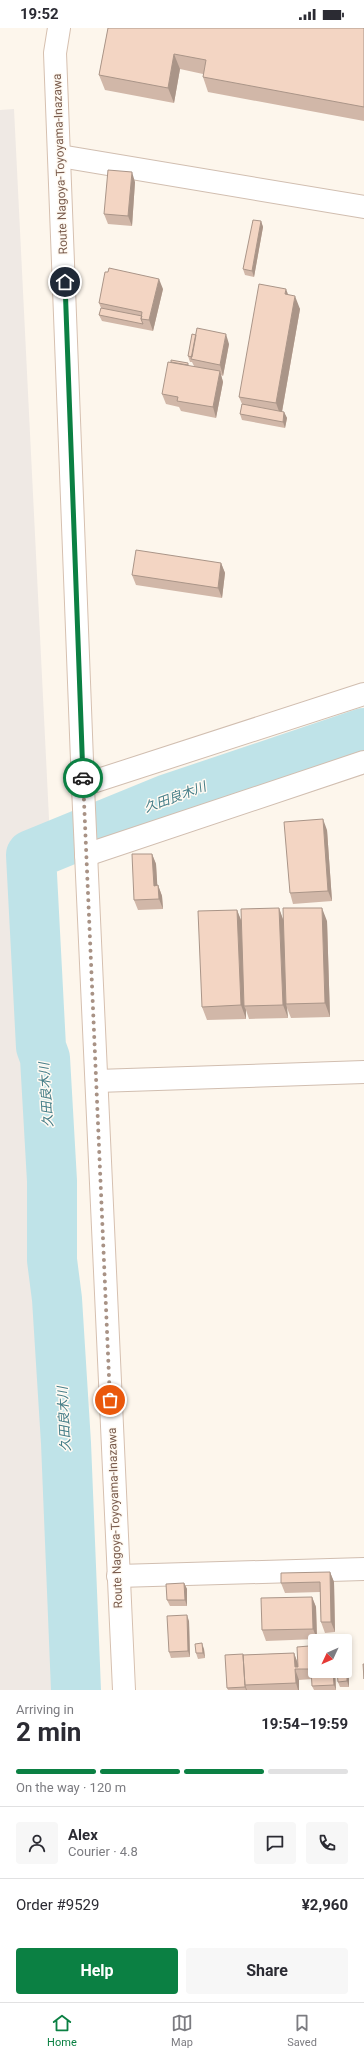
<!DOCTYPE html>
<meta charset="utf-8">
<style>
:root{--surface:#fff;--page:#f7f7f7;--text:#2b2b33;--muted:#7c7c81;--line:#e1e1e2;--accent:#0b8043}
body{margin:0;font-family:Roboto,"Noto Sans JP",sans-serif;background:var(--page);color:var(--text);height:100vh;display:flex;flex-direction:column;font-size:15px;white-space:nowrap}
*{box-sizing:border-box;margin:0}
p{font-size:13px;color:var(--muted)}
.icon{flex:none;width:22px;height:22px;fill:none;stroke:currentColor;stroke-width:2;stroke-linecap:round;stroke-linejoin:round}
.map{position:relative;height:1662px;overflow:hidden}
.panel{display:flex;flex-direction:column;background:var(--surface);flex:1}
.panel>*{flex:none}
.needle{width:26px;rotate:226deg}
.controls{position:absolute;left:308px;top:1606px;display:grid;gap:8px}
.controls a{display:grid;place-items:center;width:44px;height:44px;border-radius:4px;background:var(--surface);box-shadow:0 2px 6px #0003;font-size:20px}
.pin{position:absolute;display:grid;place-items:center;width:34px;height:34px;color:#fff;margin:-17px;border:2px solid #fff;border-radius:50%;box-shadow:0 1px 4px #0007}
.courier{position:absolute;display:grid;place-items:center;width:40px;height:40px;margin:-20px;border:3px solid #0b8043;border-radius:50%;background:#fff;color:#222;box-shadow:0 1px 5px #0007}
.headline em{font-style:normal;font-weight:700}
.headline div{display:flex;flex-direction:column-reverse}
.headline{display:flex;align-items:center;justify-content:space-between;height:68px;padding:0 16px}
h1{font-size:26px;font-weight:700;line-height:30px}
.bar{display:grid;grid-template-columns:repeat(4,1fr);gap:6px 4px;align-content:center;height:48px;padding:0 16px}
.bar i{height:5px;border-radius:3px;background:var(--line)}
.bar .active{background:var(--accent)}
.bar p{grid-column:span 4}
.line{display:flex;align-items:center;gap:10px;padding:0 16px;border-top:1px solid var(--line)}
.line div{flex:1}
.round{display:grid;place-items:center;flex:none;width:42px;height:42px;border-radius:4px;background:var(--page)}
.primary-button{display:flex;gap:8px;margin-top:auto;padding:8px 16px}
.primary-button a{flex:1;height:46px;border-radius:4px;background:var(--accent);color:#fff;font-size:16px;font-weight:700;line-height:46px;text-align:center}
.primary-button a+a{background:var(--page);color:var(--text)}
.status{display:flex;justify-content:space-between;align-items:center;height:28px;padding:0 20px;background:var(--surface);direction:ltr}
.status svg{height:11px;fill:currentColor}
.tabs{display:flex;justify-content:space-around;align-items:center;height:56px;border-top:1px solid var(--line);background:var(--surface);font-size:11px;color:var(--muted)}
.tabs a{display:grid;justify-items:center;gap:2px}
.tabs .active{color:var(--accent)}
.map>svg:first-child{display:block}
.industrial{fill:#efe9e4}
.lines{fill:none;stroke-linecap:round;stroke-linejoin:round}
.river{stroke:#bfe3e8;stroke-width:50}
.minor-casing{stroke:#d1beb0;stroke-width:24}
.secondary-casing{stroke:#d6c0b0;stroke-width:24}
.minor{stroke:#fff;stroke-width:22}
.secondary{stroke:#fff;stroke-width:22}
.wall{fill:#d1b7a8}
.shaded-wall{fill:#aa9588}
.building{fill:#f3d5c3;stroke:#aa9588}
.done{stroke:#a89285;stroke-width:4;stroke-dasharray:0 7.2}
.route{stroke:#0b8043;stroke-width:5}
.labels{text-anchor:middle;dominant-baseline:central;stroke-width:3;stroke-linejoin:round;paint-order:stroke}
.street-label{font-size:12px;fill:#7a5c4d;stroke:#fffaf3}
.water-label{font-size:13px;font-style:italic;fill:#437c86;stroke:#fffaf3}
</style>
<div class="status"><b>19:52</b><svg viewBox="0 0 49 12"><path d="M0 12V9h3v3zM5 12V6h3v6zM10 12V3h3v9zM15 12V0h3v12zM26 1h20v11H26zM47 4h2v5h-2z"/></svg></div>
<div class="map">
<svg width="364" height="1662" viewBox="0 0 364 1662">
<rect width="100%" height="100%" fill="#fdf6ec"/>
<path class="industrial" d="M14,81L92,1662H0V82Z"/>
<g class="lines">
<path class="river" d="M76,1662L66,1415L57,1271L52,1232V1153L45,1030L41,1019L31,827L168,771L364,705"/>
<defs>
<path id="minor" d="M60,128L364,179
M83,757L364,666
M86,827L364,734
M97,1053L364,1044
M118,1548L364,1541"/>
<path id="secondary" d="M59,0L55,25L83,759L124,1662"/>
</defs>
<use href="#minor" class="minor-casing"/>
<use href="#secondary" class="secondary-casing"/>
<use href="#minor" class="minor"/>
<use href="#secondary" class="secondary"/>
</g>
<path class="wall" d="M108,0H364V93L208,64L203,49V46L180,41L174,75L105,62L99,47Z
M135,154L132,198L108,196L104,186Z
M261,193L263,199L254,249L245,247L243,241Z
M163,261L153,303L102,293L99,287L101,280L99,275Z
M288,267L300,281L282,384H284L287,390L285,400L242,392L240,386L242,376L239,369Z
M229,316L223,348L221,347L223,354L216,390L181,383L179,379L166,376L162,366L189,338H194L192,334H190L188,328Z
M221,535L225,545L222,570L136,557L132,547Z
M327,802L332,873L293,876L290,865Z
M152,826L156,836L157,858L158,857L162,868L163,881L138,882L134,872Z
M279,880L283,892L327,893L330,989L291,990L287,980L288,990L249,991L246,982V991L207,992L202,979L237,882L241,892Z
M330,1544L334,1554L335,1604L325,1605L321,1594L320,1564L285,1565L281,1555Z
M184,1555L187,1561V1578H170L167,1572Z
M312,1569L316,1579L317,1611L266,1613L262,1602Z
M189,1593L190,1629L171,1630L169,1624Z
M309,1618L311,1625L335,1643L336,1662H314L312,1658V1651L299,1652V1662H247V1661V1662H228L227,1660L244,1627L294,1625L298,1636Z
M204,1621L205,1630L198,1631L196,1625Z
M349,1643V1659H340L338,1654Z"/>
<path class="shaded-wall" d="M174,26L180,41L174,75L168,60Z
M132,144L135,154L132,198L128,188Z
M261,193L263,199L254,249L252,243Z
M159,251L163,261L153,303L149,292Z
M286,261L291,274L285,266Z
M295,268L300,281L281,389L276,375Z
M226,306L229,316L223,348L220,337Z
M220,343L223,354L216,390L213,379Z
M284,384L287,390L285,400L283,394Z
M221,535L225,545L222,570L218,560Z
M323,791L327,802L332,873L328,863Z
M152,826L156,836L158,868L154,858Z
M158,857L162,868L163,881L159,871Z
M279,880L284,894L286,976L287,980L288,990L283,977Z
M322,880L327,893L330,989L325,975Z
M237,882L242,895L244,978L246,982V991L241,977Z
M330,1544L334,1554L335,1604L331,1594Z
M184,1555L187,1561V1578L185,1572Z
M312,1569L316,1579L317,1611L313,1601Z
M187,1587L189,1593L190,1629L188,1623Z
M202,1615L204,1621L205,1630L203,1625Z
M309,1618L312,1628L313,1651L309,1641Z
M294,1625L298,1636V1641L295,1639Z
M243,1626L245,1632V1657L247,1662H246L245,1659Z
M347,1637L349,1643V1659L347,1653Z
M295,1641L299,1652V1662H298L296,1655Z
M333,1643H335L336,1662L334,1657Z"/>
<path class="building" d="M108,0H364V79L203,49L206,32L174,26L168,60L99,47Z
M108,142L132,144L128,188L104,186Z
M253,192L261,193L252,243L243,241Z
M109,240L159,251L149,292L141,291L142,284L99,275L105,244H108Z
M259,256L286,261L285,266L295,268L276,375L239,369Z
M101,280L142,288L141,291L143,296L99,287Z
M197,300L226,306L220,337L191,331Z
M192,306L196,307L192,329L188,328Z
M171,332L188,335V337L171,334Z
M168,334L220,343L213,379L177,373L178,369L162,366Z
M242,376L284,384L283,394L240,386Z
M136,522L221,535L218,560L132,547Z
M323,791L328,863L290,865L284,794Z
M132,826H152L154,858L158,857L159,871L134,872Z
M279,880L283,977L244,978L241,881Z
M283,880H322L325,975L286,976Z
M237,882L241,977L202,979L198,883Z
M330,1544L331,1594H321L320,1554L281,1555V1545Z
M184,1555L185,1572H167L166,1556Z
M312,1569L313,1601L262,1602L261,1570Z
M187,1587L188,1623L169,1624L167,1588Z
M202,1615L203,1625H196L195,1616Z
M309,1618V1641H295L296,1655L245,1657L243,1627L294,1625L295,1639H298L297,1619Z
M315,1624V1643H333L334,1657L312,1658L310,1625Z
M243,1626L245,1659L227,1660L225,1627Z
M363,1636H364V1651Z
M345,1637H347V1653L338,1654L337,1643H345Z"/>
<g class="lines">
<path class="done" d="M83,750L110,1372"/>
<path class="route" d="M65,254L83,750"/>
</g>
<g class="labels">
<g class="street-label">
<text transform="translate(60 136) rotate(-92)">Route Nagoya-Toyoyama-Inazawa</text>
<text transform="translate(115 1490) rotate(-92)">Route Nagoya-Toyoyama-Inazawa</text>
</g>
<g class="water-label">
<text transform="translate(175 769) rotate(-20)">久田良木川</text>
<text transform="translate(46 1067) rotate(-94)">久田良木川</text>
<text transform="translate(64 1391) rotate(-93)">久田良木川</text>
</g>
</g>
</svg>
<div class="controls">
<a><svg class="needle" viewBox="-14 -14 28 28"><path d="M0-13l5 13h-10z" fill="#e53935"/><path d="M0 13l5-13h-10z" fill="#7c7c81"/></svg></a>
</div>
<div class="pin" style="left:110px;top:1372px;background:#ea580c"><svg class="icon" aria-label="bag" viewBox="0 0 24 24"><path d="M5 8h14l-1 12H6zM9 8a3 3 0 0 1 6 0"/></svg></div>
<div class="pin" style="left:65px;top:254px;background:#1f2937"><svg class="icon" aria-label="home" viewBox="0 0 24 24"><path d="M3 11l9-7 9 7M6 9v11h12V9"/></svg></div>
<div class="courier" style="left:83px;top:750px"><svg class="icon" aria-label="car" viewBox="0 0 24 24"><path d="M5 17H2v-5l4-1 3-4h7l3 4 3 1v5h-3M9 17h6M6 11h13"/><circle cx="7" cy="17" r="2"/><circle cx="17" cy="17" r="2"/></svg></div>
</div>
<section class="panel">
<div class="headline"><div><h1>2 min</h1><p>Arriving in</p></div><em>19:54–19:59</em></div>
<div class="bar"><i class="active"></i><i class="active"></i><i class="active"></i><i></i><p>On the way · 120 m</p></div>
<div class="line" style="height:72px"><a class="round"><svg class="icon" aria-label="person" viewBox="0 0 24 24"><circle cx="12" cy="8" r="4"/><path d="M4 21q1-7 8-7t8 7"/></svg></a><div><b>Alex</b><p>Courier · 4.8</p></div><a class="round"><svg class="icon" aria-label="chat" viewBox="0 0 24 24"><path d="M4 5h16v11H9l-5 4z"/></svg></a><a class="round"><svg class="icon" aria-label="phone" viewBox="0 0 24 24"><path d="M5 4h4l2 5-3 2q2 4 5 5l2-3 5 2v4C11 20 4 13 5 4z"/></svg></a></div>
<div class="line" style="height:52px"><div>Order #9529</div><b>¥2,960</b></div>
<div class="primary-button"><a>Help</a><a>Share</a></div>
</section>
<nav class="tabs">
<a class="active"><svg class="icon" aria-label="home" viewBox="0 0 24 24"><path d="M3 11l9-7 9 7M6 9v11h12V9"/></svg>Home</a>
<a><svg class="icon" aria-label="map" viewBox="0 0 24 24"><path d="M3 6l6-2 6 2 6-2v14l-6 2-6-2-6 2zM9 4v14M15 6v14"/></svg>Map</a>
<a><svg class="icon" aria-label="saved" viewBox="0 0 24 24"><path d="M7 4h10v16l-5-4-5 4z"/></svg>Saved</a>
</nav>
